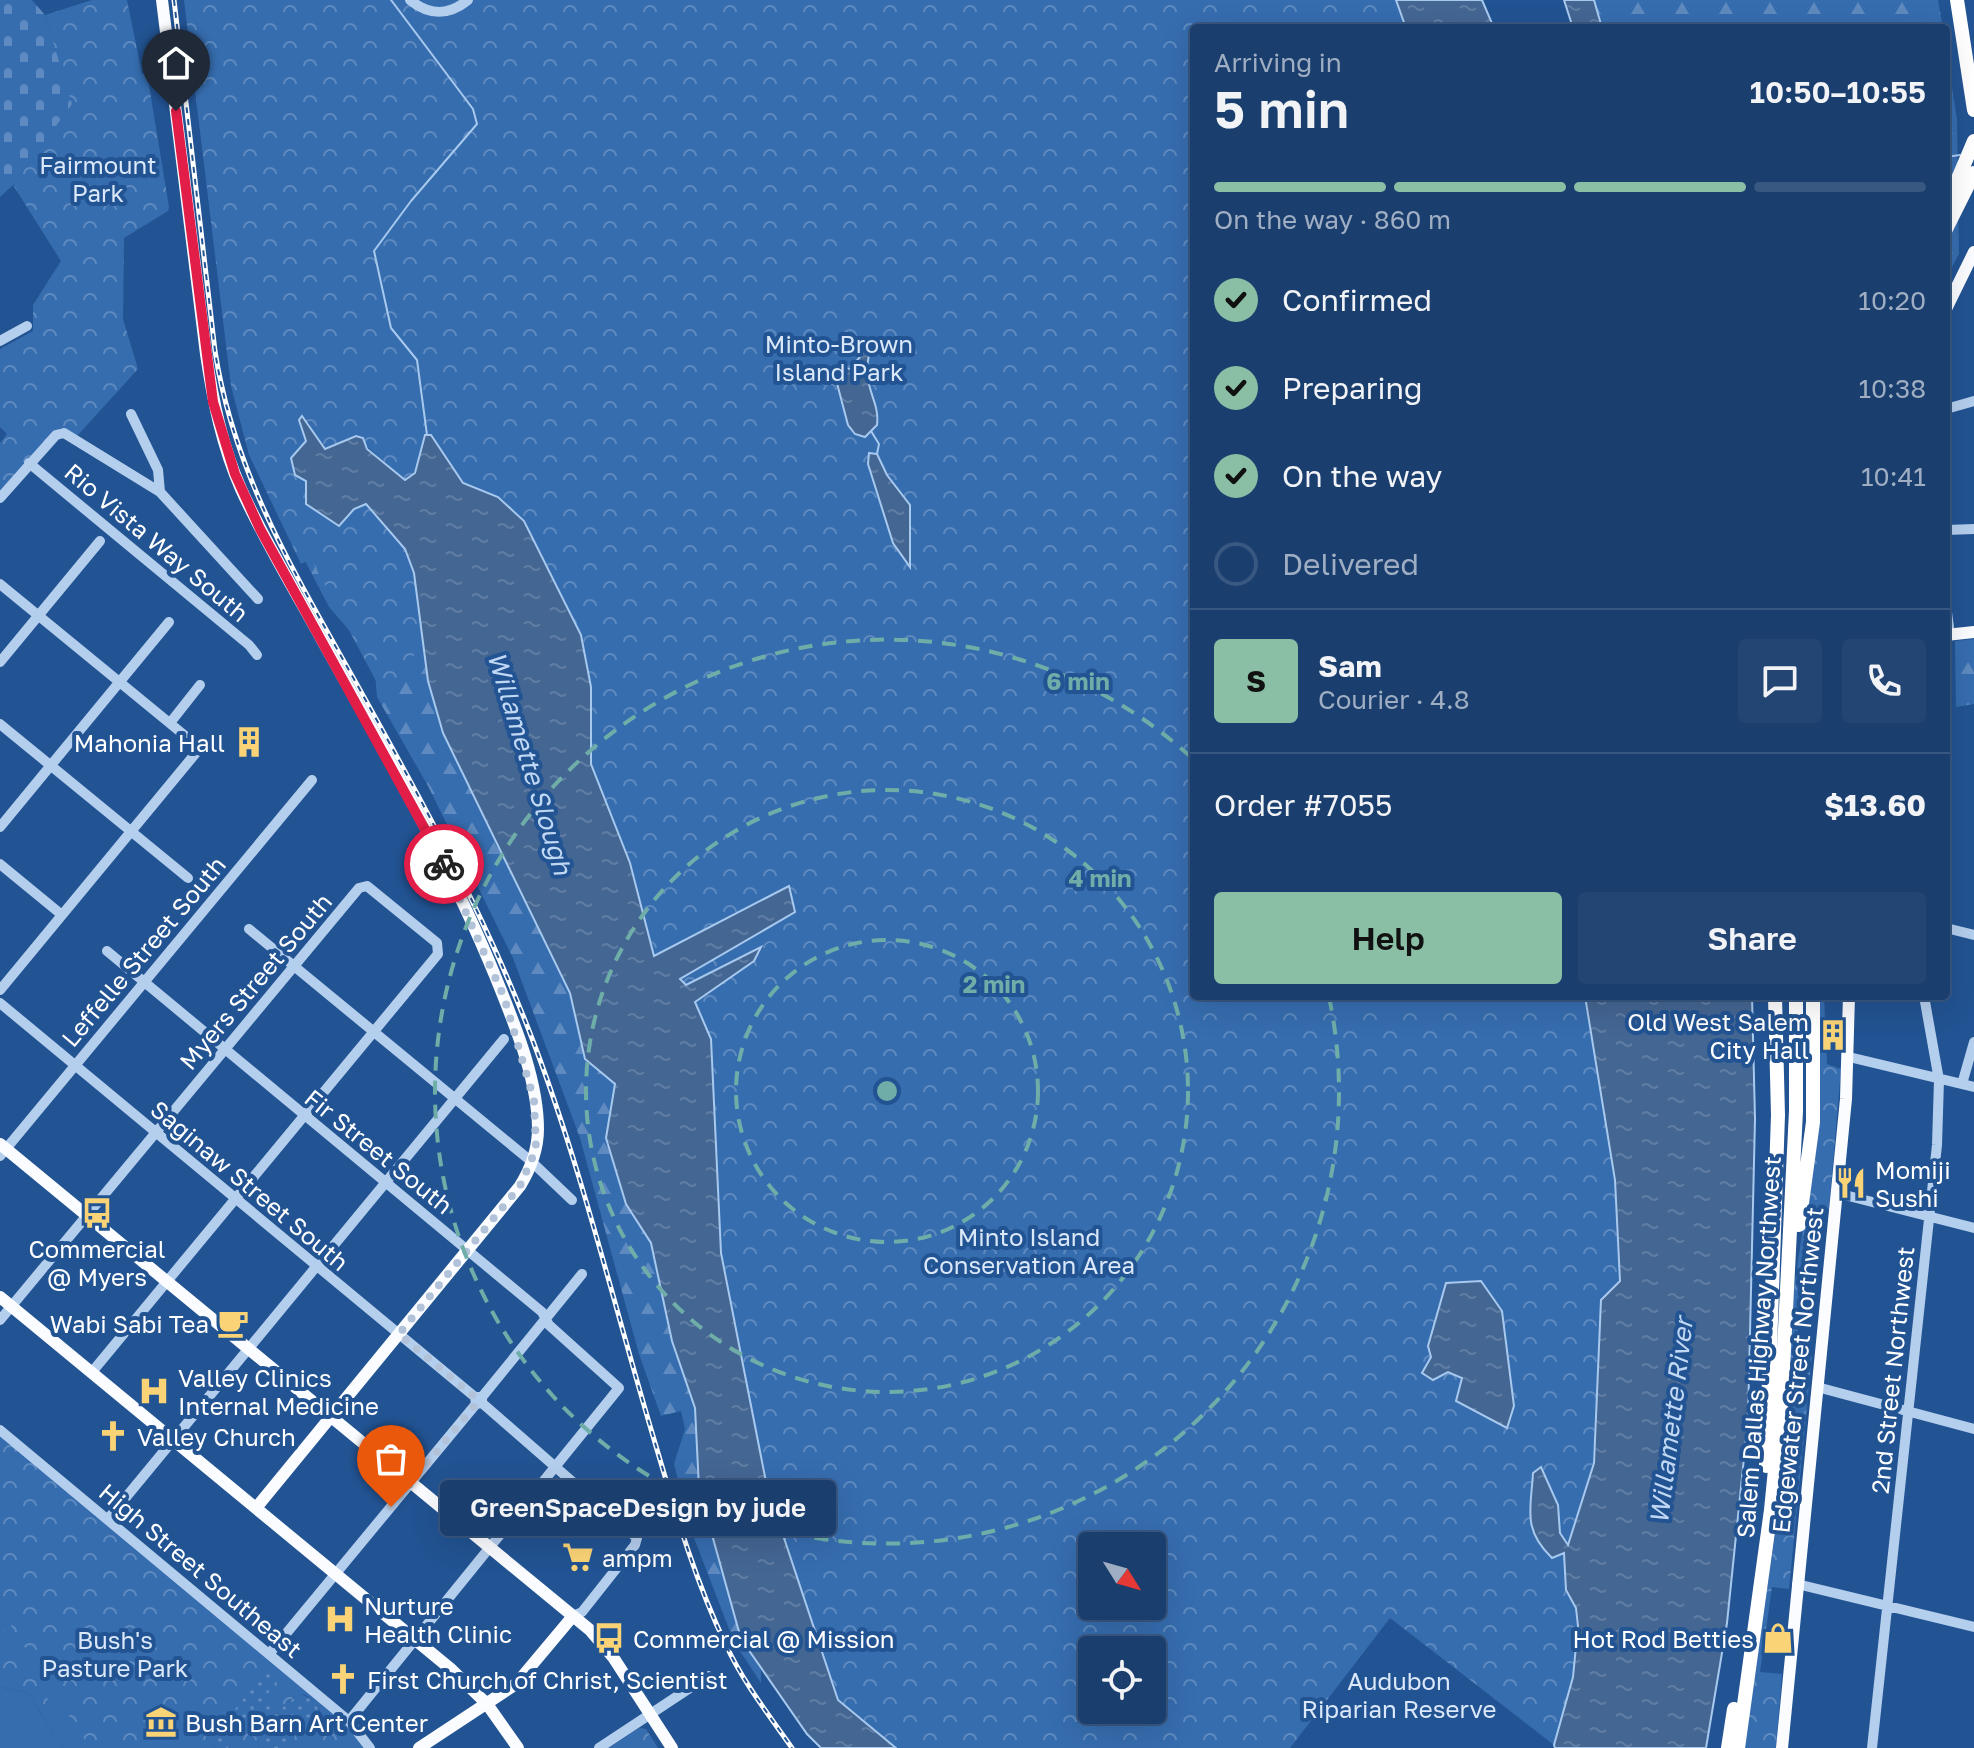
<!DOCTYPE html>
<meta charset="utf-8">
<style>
:root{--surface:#1a3e6e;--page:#234573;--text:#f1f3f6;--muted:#9faec2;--line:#385781;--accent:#8abfa5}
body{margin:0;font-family:"Golos Text",sans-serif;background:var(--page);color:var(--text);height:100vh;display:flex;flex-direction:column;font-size:30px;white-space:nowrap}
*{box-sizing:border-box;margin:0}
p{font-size:26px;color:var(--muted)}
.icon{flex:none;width:44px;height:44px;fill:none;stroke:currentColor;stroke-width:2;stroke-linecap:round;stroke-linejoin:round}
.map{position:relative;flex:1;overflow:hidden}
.details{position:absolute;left:1190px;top:24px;width:760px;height:976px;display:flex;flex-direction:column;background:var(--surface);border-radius:8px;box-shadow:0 8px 32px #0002,0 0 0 2px var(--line)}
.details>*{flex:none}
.needle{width:52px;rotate:127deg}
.tools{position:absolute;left:1078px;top:1532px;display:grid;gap:16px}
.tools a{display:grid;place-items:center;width:88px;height:88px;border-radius:8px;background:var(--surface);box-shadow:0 8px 32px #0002,0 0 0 2px var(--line);font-size:40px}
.pin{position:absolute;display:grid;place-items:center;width:68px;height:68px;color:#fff;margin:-82px -34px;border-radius:50% 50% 50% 0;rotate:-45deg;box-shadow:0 0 8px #0007}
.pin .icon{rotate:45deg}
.courier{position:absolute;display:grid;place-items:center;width:80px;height:80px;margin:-40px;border:6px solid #e11d48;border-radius:50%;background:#fff;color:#222;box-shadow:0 2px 10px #0007}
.bubble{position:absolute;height:56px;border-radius:8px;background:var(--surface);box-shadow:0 8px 32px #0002,0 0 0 2px var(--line);font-size:26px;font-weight:600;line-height:56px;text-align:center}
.overview em{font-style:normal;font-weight:600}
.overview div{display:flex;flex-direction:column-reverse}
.overview{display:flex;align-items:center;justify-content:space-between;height:136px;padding:0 24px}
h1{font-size:52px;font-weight:600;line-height:60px}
.bar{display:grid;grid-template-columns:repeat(4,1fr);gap:12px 8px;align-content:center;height:96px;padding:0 24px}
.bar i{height:10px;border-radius:6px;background:var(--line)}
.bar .active{background:var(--accent)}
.bar p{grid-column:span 4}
.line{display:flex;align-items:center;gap:20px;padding:0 24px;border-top:2px solid var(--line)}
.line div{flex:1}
.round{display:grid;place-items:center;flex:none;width:84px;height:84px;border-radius:8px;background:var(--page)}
ol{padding:0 24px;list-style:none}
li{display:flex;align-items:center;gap:24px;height:88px}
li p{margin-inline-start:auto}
li .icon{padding:8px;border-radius:50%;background:var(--accent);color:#111;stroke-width:4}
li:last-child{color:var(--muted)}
li i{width:44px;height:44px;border:4px solid var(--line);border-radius:50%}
.primary-button{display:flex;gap:16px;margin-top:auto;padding:16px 24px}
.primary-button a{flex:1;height:92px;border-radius:8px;background:var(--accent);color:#111;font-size:32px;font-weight:600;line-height:92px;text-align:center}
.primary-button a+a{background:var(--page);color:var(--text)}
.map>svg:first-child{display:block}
.grass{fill:url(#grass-dots)}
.forest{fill:url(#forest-firs)}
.cemetery{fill:url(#cemetery-stones)}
.park{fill:url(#park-crowns);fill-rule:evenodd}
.pitch{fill:#366daf}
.water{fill:url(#water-ripples);stroke:#a8c9ee;stroke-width:2}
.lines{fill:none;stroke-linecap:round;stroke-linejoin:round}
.stream{stroke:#a8c9ee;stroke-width:2}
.minor{stroke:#b4ceed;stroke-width:10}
.major{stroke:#fafcff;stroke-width:12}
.highway{stroke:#fff;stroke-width:14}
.rail-casing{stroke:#fff;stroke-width:5}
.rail{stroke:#225392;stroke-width:2;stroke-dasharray:6;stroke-linecap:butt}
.done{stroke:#b2c3d9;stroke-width:8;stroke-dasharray:0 14.4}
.route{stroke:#e11d48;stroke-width:10}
.ring{fill:none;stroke:#6fada8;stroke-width:4;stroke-dasharray:14 10}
.labels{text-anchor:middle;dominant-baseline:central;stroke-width:8;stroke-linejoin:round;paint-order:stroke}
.park-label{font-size:24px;fill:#dae8f9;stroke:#225392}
.street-label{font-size:24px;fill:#fff;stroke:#225392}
.poi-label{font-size:24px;fill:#fff;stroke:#225392;text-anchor:start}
.water-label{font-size:26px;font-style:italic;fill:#c0d8f4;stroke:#225392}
.centre{fill:#6fada8;stroke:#225392;stroke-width:4}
.ring-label{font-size:24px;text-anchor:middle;font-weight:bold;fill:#6fada8;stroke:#225392;stroke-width:8;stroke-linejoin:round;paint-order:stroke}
</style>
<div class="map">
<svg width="1974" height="1748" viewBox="0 0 1974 1748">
<defs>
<pattern id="grass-dots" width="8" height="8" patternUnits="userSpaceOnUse" patternTransform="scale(2)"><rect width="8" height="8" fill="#366daf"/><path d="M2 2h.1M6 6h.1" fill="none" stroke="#5e8abf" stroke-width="1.8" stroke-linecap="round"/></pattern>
<pattern id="forest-firs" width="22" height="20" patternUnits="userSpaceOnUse" patternTransform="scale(2)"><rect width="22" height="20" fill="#366daf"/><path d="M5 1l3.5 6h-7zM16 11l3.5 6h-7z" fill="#5e8abf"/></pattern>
<pattern id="cemetery-stones" width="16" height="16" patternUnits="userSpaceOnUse" patternTransform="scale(2)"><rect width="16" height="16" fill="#366daf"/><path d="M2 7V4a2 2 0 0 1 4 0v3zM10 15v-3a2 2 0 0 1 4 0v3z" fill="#5e8abf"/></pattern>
<pattern id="park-crowns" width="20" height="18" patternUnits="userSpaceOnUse" patternTransform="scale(2)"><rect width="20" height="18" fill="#366daf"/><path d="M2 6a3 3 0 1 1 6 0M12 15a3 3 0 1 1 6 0" fill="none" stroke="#5e8abf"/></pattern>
<pattern id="water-ripples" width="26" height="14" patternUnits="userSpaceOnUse" patternTransform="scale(2)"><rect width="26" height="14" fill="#446693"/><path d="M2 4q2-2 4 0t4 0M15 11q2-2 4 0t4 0" fill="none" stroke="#607da3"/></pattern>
</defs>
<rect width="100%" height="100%" fill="#225392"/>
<path class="grass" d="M266,1671L279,1682L289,1702L298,1694C316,1697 323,1711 320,1728L299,1729L290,1748H263L265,1746L240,1724L228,1748H216L200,1730L234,1709Z"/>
<path class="forest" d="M1594,0H1938L1943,28H1602Z
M1946,50L1957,119L1959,254L1946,278Z
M415,473L419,607L428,681L570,993L585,1059L615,1084L606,1138L626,1204L651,1243L672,1341L695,1408L700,1489L741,1639L761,1670V1683L734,1642L691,1530L674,1464L685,1429L681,1411L661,1416L639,1354L580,1138L513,958L428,786L377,697L374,659L329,607L303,557Z
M1974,639V704L1956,707L1955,641Z"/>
<path class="cemetery" d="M0,0H32L45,15L73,104L13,185L0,197Z"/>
<path class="park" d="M92,0H127L142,74L147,73L169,207L168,211L124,238L123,319L138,369L77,436L60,428L0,490V443L7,434L0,427V349L33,331V305L61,261L13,185L72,104L45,15Z
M184,0H1396L1406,28H1194V996H1585L1615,1180L1620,1281L1601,1301L1593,1463L1568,1546L1566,1590L1576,1608L1578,1626L1573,1677L1554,1745L1390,1618L1290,1748H896L838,1700L767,1487L721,1253L711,1039L654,957L630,863L591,764V687L581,635L524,521L498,497L463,483L431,435H425L415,473L405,480L355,436L325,449L316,440L309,423L299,420L306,441V481L354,509L366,504L373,507L405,549L414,573L424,643L383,694L311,559L301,564L249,455L231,386ZM1092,1546H1152V1606H1092ZM1092,1650H1152V1710H1092Z
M1816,996H1824L1827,1064L1841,1069L1829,1209L1815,1208L1801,1287L1797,1345L1800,1352L1812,1355L1789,1589L1772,1587L1760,1672L1782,1674L1776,1748H1744L1779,1507L1794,1289L1811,1172Z
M0,1434L343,1720L366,1748H290L298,1729L309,1723L318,1730L320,1711C303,1682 293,1697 277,1714L262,1700L278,1682L266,1671L235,1709L200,1730L216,1748H63L28,1693L0,1687Z
M240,1724L265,1745L263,1748H228Z
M639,1728L646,1729L658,1748H609Z"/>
<path class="pitch" d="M0,1609L90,1748H80L0,1626Z
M0,1687L28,1693L63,1748H0Z"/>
<path class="water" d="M1396,0H1482L1494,28H1406Z
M1564,0H1594L1602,28H1573Z
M864,352L869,354C862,390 880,399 877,425L865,437L855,434L848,425L834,372L838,366L850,369Z
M302,416L325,449L356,436L363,438L367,449L405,480L415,473L425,435H431L463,483L498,497L524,521L581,635L591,687V764L630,863L654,956L789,886L795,912L680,979L686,985L761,947L754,961L695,1002L711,1039L721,1253L767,1487L838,1700L896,1748H821L807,1734L741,1639L699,1488L695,1408L672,1341L651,1243L626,1204L606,1138L615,1084L585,1059L570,993L443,733L428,681L414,573L405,549L366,504L354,509L339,526L306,504V481L295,475L291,458L306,441L299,420Z
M869,453L877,454L887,475L910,505V567L893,543L868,464Z
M1585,996H1752L1755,1119L1748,1419L1727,1623L1706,1748H1555L1554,1745L1573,1677L1578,1626L1576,1608L1566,1590L1564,1553L1552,1558C1522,1529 1531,1509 1533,1473L1541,1467L1558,1505L1560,1533L1568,1545L1594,1463L1601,1300L1620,1281L1615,1180Z
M1481,1281L1502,1311L1514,1406L1507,1428L1456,1401L1462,1378L1448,1372L1433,1380L1422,1373L1431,1357L1428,1346L1446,1283Z"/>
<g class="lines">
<path class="stream" d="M391,0L473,109L477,124L411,201L374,251L391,328L417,360L427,435
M1946,157L1960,155
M871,431L879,444L877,454"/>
<path class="minor" d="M410,0C430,16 448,16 468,0
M0,341L27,326
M1946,409L1974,401
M131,414L158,470L160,492
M29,463L249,645L257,655
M0,498L56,435L64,433L160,492L258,599
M1946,530L1974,529
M0,584L200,748L0,990
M1946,605L1950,635
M0,662L100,541
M170,723L200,685
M0,724L188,878
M0,827L169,622
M0,864L62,915
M1946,928L1974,935
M249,929L532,1162L572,1200
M107,951L542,1312L549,1325L619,1388L349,1721
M0,1003L475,1397H482V1403L476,1404L475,1397
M1849,1057L1974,1087
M1962,1084L1974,1042
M0,1156L312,780
M1837,1193L1974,1228
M0,1320L359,888L367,886L437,943L438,954L92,1372
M1817,1387L1974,1429
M482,1397L582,1274
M482,1403L637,1538L635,1545L582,1612L573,1616
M0,1430L349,1721L370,1748
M108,1519L504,1039
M1797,1584L1974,1627
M270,1653L476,1404
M599,1748L708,1676
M1872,1748L1937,1145L1939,1080L1924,996"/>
<path class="major" d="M162,0L206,354C213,401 222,446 241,489C264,540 294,589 321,638C383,749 448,860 496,978C514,1023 538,1079 538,1129C538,1150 531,1168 520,1186L256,1508
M1946,309L1974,252
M1946,635L1974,632
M0,1144L590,1630L613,1657L672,1748
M0,1297L452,1670L487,1704L518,1748
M419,1748L516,1684L573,1616
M1782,1748L1846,1099L1849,996"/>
<path class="highway" d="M1957,0L1974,110
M1946,207L1974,141
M1946,229L1974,173
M1799,1225L1813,1122V996
M1766,1466L1778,1115L1775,996
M1728,1748L1734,1709
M1738,1748L1771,1510L1781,1409L1796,1111V996"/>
<defs>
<path id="rail" d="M174,0L215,351C235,481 302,585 365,699C427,810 488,922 533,1041C582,1170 614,1305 653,1436C674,1507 694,1579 726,1645C743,1682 769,1715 792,1748"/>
</defs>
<use href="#rail" class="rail-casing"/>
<use href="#rail" class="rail"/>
</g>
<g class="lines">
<path class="done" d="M391,1507L476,1404L475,1397L399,1334L520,1186L536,1149L534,1100L504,997L444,864"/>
<path class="route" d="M176,111L213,402L235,474L260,529L444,864"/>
</g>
<g class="ring">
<circle cx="887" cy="1091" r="151"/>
<circle cx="887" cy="1091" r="301"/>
<path d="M1329 997A452 452 0 1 1 1192 758"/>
</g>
<defs>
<symbol id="building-bare" viewBox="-9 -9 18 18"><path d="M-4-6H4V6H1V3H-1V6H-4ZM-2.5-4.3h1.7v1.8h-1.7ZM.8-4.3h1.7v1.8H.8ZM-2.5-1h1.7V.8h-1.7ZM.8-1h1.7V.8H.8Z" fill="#f9d376" stroke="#225392" stroke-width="2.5" paint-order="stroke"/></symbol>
<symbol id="restaurant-bare" viewBox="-9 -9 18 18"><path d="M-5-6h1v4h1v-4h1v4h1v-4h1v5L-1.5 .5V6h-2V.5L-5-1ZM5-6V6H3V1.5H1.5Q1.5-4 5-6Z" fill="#f9d376" stroke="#225392" stroke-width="2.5" paint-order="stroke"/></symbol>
<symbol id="bus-bare" viewBox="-9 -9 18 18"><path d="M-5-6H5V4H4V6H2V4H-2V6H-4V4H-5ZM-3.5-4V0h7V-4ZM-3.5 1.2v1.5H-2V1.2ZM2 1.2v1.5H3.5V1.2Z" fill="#f9d376" stroke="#225392" stroke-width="2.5" paint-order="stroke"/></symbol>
<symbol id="cafe-bare" viewBox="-9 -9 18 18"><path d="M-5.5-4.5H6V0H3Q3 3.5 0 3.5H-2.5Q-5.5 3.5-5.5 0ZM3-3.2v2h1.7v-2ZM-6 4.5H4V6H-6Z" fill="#f9d376" stroke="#225392" stroke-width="2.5" paint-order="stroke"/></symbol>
<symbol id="hospital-bare" viewBox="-9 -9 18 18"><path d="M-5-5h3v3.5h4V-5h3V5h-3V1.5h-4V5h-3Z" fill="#f9d376" stroke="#225392" stroke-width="2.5" paint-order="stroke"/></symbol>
<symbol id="church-bare" viewBox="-9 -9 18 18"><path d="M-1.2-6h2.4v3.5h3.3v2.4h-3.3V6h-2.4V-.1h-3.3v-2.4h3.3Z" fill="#f9d376" stroke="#225392" stroke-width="2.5" paint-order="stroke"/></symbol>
<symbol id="supermarket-bare" viewBox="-9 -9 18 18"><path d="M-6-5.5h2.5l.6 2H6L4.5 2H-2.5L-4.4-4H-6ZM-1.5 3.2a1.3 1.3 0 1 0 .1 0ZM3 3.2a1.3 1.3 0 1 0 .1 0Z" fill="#f9d376" stroke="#225392" stroke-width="2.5" paint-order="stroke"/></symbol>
<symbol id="shop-bare" viewBox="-9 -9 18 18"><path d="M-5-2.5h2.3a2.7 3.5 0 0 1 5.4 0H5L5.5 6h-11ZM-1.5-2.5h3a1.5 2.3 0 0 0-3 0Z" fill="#f9d376" stroke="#225392" stroke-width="2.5" paint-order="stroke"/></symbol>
<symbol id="museum-bare" viewBox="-9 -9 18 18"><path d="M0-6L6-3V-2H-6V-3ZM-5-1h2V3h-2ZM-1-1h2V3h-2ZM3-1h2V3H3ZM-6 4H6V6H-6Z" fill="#f9d376" stroke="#225392" stroke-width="2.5" paint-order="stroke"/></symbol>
</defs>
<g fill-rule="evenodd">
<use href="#building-bare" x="227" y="720" width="44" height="44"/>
<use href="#building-bare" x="1811" y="1013" width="44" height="44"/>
<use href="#restaurant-bare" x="1829" y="1161" width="44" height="44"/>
<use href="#bus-bare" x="75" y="1191" width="44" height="44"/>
<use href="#cafe-bare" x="211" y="1301" width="44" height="44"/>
<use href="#hospital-bare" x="132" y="1369" width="44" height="44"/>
<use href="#church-bare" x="91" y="1414" width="44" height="44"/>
<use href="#supermarket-bare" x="556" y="1535" width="44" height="44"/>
<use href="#hospital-bare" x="318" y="1597" width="44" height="44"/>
<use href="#bus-bare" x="587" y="1616" width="44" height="44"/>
<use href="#shop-bare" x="1756" y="1616" width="44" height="44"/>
<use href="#church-bare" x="321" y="1657" width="44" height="44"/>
<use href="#museum-bare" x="139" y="1700" width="44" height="44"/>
</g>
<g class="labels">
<g class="park-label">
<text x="98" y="164">Fairmount<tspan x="98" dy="28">Park</tspan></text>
<text x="839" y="343">Minto-Brown<tspan x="839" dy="28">Island Park</tspan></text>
<text x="1029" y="1236">Minto Island<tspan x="1029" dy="28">Conservation Area</tspan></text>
<text x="115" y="1639">Bush's<tspan x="115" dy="28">Pasture Park</tspan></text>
<text x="1399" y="1680">Audubon<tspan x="1399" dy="28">Riparian Reserve</tspan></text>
</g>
<g class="street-label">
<text transform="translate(157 542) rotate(40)">Rio Vista Way South</text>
<text transform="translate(143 951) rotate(-50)">Leffelle Street South</text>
<text transform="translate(255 981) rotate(-50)">Myers Street South</text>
<text transform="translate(379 1151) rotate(39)">Fir Street South</text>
<text transform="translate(250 1185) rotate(40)">Saginaw Street South</text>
<text transform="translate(1758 1347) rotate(-86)">Salem Dallas Highway Northwest</text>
<text transform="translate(1797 1370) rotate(-84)">Edgewater Street Northwest</text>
<text transform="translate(1892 1370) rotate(-84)">2nd Street Northwest</text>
<text transform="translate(201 1570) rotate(40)">High Street Southeast</text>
</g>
<g class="poi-label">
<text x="225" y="742" text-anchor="end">Mahonia Hall</text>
<text x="1809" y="1021" text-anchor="end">Old West Salem<tspan x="1809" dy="28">City Hall</tspan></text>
<text x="1875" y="1169">Momiji<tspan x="1875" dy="28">Sushi</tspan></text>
<text x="97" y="1248" text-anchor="middle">Commercial<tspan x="97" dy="28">@ Myers</tspan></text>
<text x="209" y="1323" text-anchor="end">Wabi Sabi Tea</text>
<text x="178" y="1377">Valley Clinics<tspan x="178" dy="28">Internal Medicine</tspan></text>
<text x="137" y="1436">Valley Church</text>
<text x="602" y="1557">ampm</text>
<text x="364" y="1605">Nurture<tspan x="364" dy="28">Health Clinic</tspan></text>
<text x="633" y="1638">Commercial @ Mission</text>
<text x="1754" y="1638" text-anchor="end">Hot Rod Betties</text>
<text x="367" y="1679">First Church of Christ, Scientist</text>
<text x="185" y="1722">Bush Barn Art Center</text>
</g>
<g class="water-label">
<text transform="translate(530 763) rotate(73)">Willamette Slough</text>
<text transform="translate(1671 1421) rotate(-83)">Willamette River</text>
</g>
</g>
<circle cx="887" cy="1091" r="12" class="centre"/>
<g class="ring-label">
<text x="1078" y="690">6 min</text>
<text x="1100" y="887">4 min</text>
<text x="994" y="993">2 min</text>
</g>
</svg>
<div class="tools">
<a><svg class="needle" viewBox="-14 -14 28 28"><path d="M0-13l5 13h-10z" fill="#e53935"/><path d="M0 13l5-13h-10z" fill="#9faec2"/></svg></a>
<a><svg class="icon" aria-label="locate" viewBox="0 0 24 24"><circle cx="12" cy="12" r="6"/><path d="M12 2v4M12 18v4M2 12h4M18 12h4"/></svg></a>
</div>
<div class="pin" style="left:391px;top:1507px;background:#ea580c"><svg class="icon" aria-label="bag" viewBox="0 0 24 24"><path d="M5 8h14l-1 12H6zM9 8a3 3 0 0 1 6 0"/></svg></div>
<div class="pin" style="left:176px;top:111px;background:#1f2937"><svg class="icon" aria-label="home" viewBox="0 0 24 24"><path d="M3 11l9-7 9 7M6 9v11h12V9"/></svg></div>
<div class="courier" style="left:444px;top:864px"><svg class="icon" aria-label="bike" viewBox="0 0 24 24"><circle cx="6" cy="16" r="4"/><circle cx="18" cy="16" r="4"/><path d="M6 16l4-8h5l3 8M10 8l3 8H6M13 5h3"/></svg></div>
<div class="bubble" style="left:440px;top:1480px;width:396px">GreenSpaceDesign by jude</div>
<section class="details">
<div class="overview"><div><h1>5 min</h1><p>Arriving in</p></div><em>10:50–10:55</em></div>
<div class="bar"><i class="active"></i><i class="active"></i><i class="active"></i><i></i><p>On the way · 860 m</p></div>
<ol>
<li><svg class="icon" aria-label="check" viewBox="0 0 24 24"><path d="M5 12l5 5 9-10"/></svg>Confirmed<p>10:20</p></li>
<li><svg class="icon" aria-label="check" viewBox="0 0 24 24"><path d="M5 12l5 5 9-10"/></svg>Preparing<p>10:38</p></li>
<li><svg class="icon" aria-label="check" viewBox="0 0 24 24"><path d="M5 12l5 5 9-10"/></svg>On the way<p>10:41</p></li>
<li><i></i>Delivered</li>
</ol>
<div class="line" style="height:144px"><b class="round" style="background:var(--accent);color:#111">S</b><div><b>Sam</b><p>Courier · 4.8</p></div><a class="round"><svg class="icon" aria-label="chat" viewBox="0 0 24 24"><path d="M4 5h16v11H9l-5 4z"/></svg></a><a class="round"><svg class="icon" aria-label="phone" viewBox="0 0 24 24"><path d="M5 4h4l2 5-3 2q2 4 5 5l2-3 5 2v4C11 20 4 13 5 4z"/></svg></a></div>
<div class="line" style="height:104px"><div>Order #7055</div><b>$13.60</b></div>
<div class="primary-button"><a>Help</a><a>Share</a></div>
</section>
</div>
